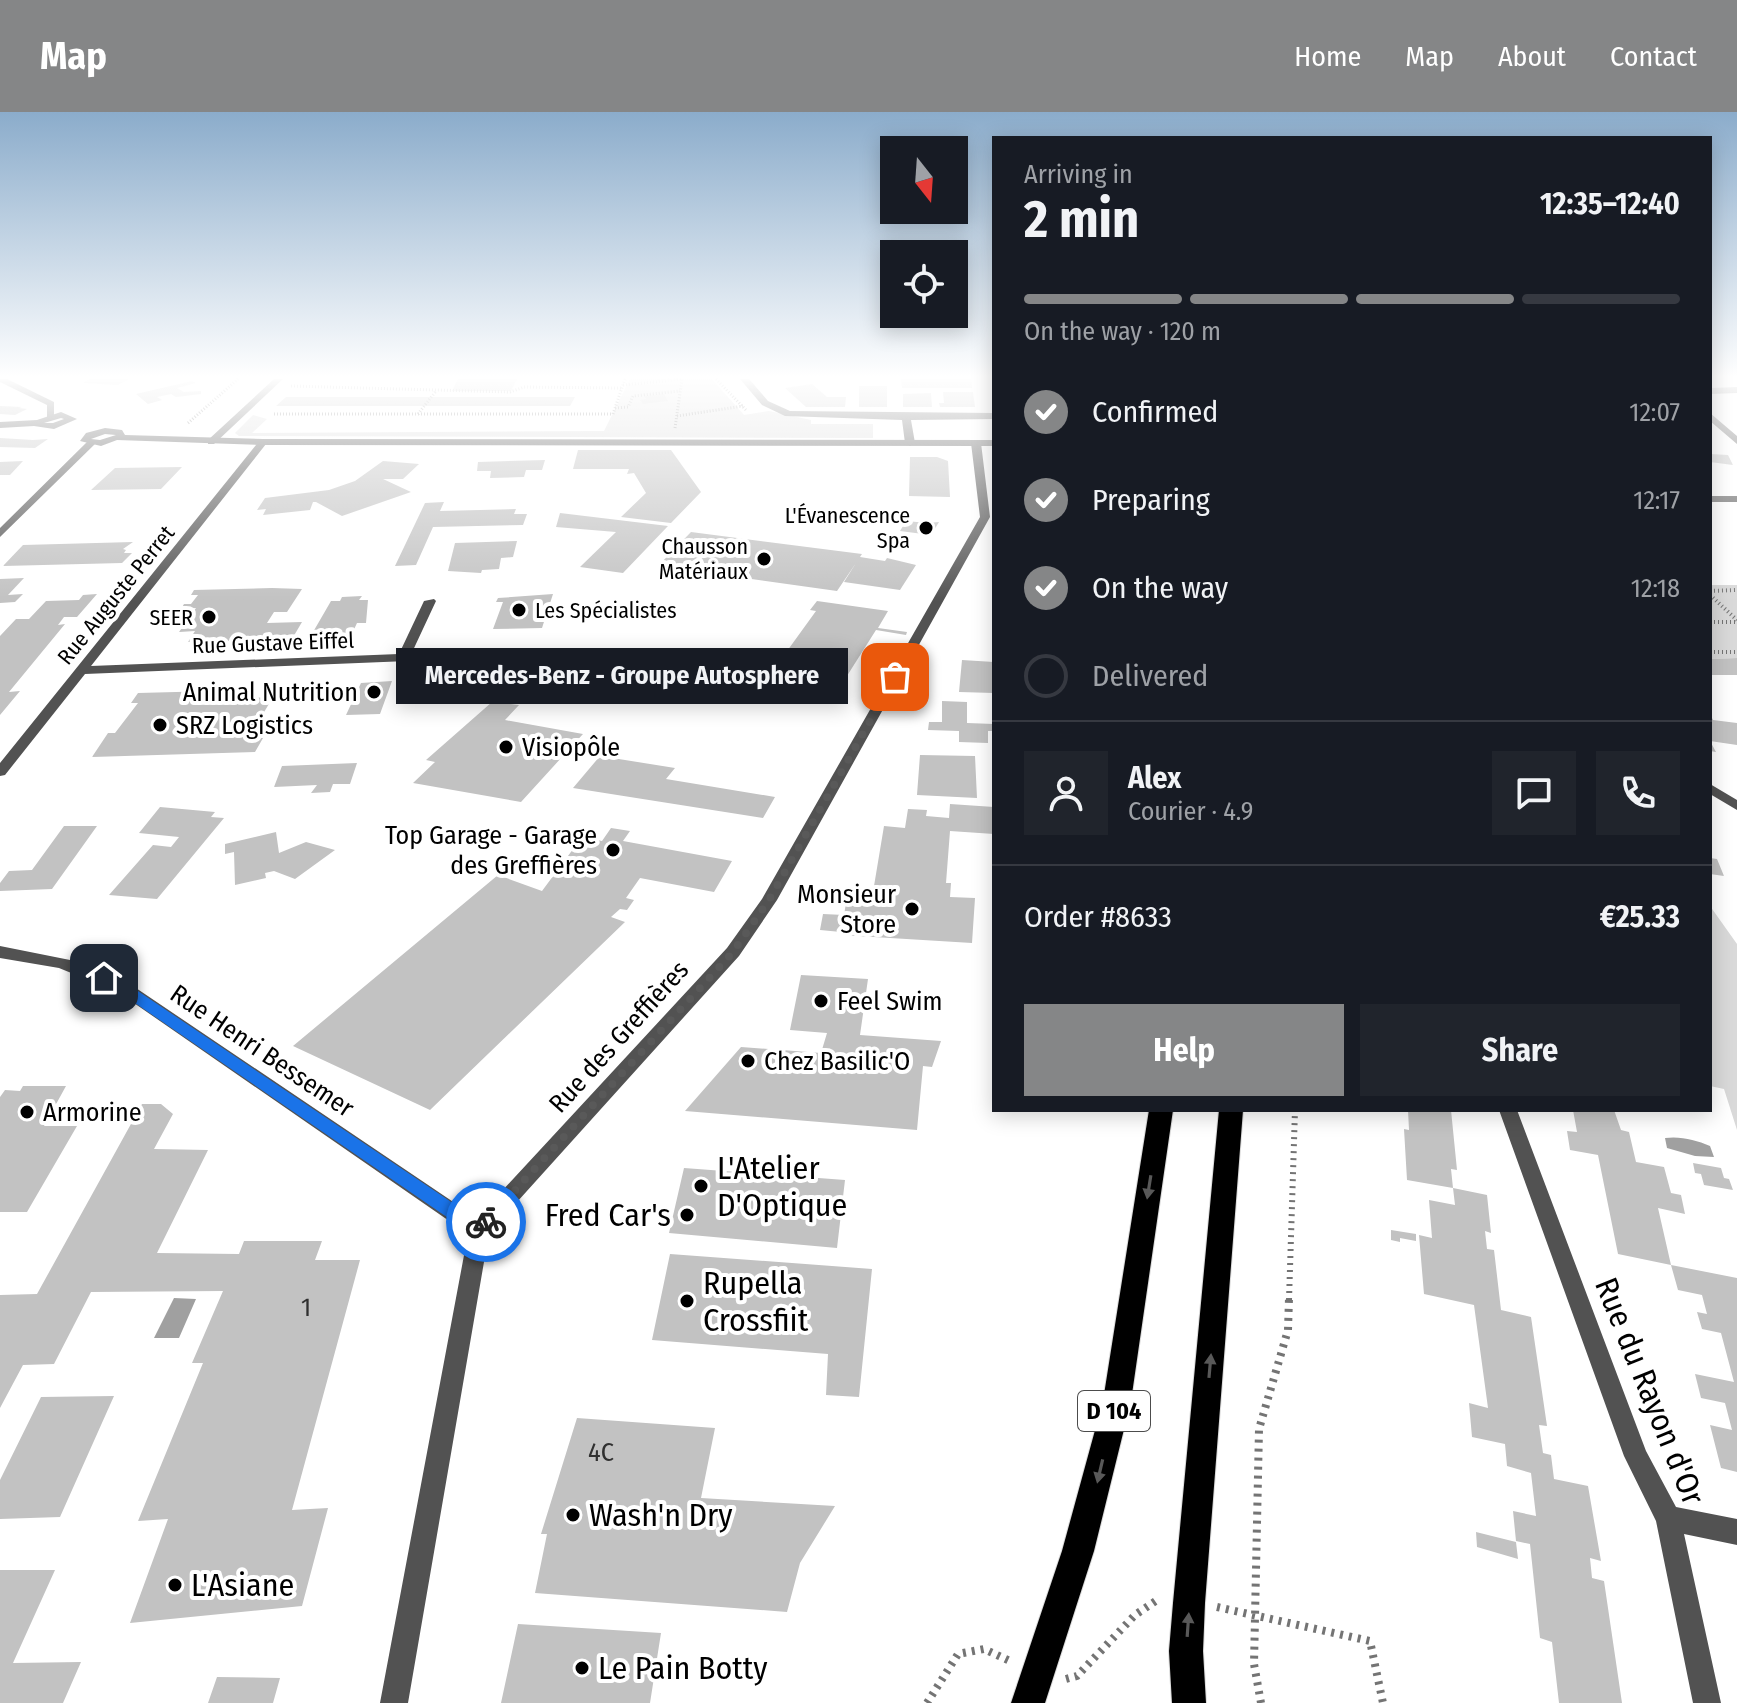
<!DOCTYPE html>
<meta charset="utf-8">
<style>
:root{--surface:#171b24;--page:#20242c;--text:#f1f3f6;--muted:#9ea1a6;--line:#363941;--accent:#858687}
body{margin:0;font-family:"Fira Sans Condensed",sans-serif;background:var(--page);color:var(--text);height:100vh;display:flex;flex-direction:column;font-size:30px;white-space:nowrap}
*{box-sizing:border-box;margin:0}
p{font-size:26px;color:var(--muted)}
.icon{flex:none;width:44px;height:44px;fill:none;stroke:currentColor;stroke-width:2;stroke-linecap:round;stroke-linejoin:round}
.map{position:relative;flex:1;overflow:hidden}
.drawer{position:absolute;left:992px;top:24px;width:720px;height:976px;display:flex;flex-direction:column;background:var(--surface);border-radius:0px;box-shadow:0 4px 20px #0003}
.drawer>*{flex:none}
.needle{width:52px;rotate:163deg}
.tools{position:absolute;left:880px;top:24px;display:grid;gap:16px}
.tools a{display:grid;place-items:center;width:88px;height:88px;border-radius:0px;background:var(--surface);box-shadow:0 4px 20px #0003;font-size:40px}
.pin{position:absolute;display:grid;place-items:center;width:68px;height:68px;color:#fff;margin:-34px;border-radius:16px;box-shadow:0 4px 12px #0006}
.courier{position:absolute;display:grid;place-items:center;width:80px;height:80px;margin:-40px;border:6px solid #1a73e8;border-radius:50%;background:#fff;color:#222;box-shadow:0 2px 10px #0007}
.bubble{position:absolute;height:56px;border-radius:0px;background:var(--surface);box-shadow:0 4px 20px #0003;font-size:26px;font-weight:700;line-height:56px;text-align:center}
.overview em{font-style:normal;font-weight:700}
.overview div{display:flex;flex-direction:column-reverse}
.overview{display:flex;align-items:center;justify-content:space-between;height:136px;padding:0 32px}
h1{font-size:52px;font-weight:700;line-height:60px}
.bar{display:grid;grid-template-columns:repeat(4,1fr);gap:12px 8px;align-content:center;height:96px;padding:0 32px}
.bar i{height:10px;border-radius:6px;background:var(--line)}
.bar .active{background:var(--accent)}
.bar p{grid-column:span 4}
.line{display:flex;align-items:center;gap:20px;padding:0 32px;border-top:2px solid var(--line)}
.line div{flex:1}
.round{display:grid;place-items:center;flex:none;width:84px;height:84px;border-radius:0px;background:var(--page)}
ol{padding:0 32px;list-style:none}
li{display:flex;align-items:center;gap:24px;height:88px}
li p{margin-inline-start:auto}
li .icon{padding:8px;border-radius:50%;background:var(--accent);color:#fff;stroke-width:4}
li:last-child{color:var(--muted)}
li i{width:44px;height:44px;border:4px solid var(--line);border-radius:50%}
.button{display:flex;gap:16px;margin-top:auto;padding:16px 32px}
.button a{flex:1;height:92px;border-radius:0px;background:var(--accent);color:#fff;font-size:32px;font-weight:700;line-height:92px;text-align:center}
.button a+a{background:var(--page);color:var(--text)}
header{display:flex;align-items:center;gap:48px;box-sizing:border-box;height:112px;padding:0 40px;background:var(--accent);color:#fff}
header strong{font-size:38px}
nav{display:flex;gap:44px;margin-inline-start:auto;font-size:28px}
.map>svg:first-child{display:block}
.green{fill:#d9d9d9}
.water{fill:#a0a0a0}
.building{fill:#c2c2c2}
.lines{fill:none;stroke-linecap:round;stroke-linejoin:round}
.primary-casing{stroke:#dbdbdb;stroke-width:2}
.path-far3{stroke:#747474;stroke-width:3;stroke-dasharray:1 2;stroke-linecap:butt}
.path-far2{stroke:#747474;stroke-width:4;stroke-dasharray:1 3;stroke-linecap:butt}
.path-far1{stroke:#747474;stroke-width:6;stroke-dasharray:2 5;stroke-linecap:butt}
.path{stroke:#747474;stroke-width:8;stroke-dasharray:3 6;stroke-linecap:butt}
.minor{fill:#525252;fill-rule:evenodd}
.tertiary{fill:#525252;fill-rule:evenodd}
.primary{fill:#000;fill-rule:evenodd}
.oneway{fill:#595959}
.route{fill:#1a73e8}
.done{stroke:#595959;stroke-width:8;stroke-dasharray:0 14.4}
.poi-dot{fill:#000;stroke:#fff;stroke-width:3}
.labels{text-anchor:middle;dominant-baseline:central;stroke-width:8;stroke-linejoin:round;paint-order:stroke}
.far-poi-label{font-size:22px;fill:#000;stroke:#fff;text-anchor:end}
.far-street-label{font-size:22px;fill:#000;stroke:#fff}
.shield{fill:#fff;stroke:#4c4c4c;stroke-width:2}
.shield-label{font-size:24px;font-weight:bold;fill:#000}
.poi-label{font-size:26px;fill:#000;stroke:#fff;text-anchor:start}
.street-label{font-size:26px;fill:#000;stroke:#fff}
.near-number-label{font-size:26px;fill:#303030}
.near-poi-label{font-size:32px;fill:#000;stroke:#fff;text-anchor:start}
.near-street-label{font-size:32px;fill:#000;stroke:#fff}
</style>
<header>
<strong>Map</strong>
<nav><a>Home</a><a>Map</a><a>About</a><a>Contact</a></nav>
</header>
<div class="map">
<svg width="1737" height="1591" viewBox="0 0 1737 1591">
<rect width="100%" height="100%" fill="#fff"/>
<path class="green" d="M630,267H712L744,303L769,299L811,308V312H873V326L239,324L235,321L253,303L267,307L252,321L604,319Z
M1710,473H1737V546L1710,547Z
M1710,794L1737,832V1018L1724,977L1710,974Z"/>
<path class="water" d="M1665,1026C1681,1024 1696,1028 1710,1034L1714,1045L1695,1044L1667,1036Z
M174,1186L196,1187L179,1226H154Z"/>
<path class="building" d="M90,267H129L118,273L83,271Z
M458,267H517L511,279H452Z
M901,267H971L972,276H902Z
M192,269L196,271L177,276L184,280L201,279V282L176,285L171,282L157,285L162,288L148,292L136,282Z
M812,272L827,285H846L845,295H806L785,276Z
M859,274H887V295H859Z
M943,280H973L975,295H940L939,291H944Z
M931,281L932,295H903V282Z
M664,282L668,289L643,292L640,288L646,287L644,284Z
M286,285H575L570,294H276Z
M0,294L22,295L19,296L27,297L15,303L0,302Z
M0,326L33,328L48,327L35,336L0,335Z
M578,338H671L701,380L671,411L621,405L646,381L634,361L627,362L629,357H573Z
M1710,342L1728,343L1733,353L1710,350Z
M910,345H937L948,349L950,385L909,384Z
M545,348L542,358H526L524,365L490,366L491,359H477L478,350Z
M23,349L10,363H0V350Z
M383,349L419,352L403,367H383L411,380L342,404L316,390H313L310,398L263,403L266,397L257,398L265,386L329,378L355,369Z
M182,355L161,377L91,378L115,356Z
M444,390L440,399L516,397L514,402H527L523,413L433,415L416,453L395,454L425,391Z
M560,401L668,414L623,461L580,455L616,420L556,415Z
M906,409L928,411L939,410L931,423L900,419Z
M691,420L862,442L860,445L885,449L887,446L916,453L900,478L844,470L856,451L837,479L658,454Z
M517,429L513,445L501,446L499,457L482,458L481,461L448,459L455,431Z
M133,430L123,437L126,438L124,441H132L122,451L3,454L23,433Z
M24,466L8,483L23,482L15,490L0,491V467Z
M272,476L302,477L287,500H274L267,511L302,510L292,527L188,530L195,519L179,520L196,496L181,497L184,492H191L198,483H191L194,478Z
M97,482L77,505H64L58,513L65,512L9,580L20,579L0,603V524L16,507H29L46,489L79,488L83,483Z
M553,482L542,516L493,517L503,490H496L498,486Z
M362,484L359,488H368L366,511H357L350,526L309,527L331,489H340L342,485Z
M817,489L888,499L878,516L907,520L906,523L876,518L840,575L769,564L816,499L810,498Z
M1737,546V563H1710V547Z
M962,548L994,550V581L959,580Z
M392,569L380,602L346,603L361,571Z
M253,578L248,586L273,585L260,607H274L255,640L92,645L108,621H115L138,591H131L138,581Z
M942,589L967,590V611L994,612V619H988V631L959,630V619L928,618L929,610H942Z
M492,590L519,593L505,608L583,622L521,690L413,671L435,650L426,648Z
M1710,602L1713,608L1737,611V633L1710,629L1716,640L1710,639Z
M920,643L975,644L977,686L917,683Z
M600,644L675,656L666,667L775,685L763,706L573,676Z
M357,651L350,672H333L330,680L311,681L317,673L274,675L282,654Z
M950,692L994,695V722L950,719L946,771H951L950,785L975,786L972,831L841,823V820L820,818L823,802L844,803L848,779L873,780L884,714L905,716L908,697L927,698L926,704L949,706Z
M160,695L215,700L211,705L224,706L157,787L109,783L153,733L171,735L179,725L139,721Z
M64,714H97L52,777L0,779V771L9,759L32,758Z
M611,716L630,719L623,729L732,749L714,780L640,766L626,786L634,788L627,798L620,797L611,805L625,810L430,998L293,934L498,763L542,779L582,725L602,729Z
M276,720L279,741L306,730L335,738L295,767L274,759L265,761L266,766L235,773L234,740L225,742V732Z
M1710,746L1717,747L1724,764L1710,762Z
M801,863L868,867L860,923L941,929L932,955L923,954L917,1018L685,999L741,935L821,941L827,921L790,918Z
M23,974H66L44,1014H77L27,1100H0V985L5,978L20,979Z
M142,992H161L173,1002L154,1037L208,1038L157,1141L239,1142L244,1129H322L315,1148H360L292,1398L328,1396L302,1494L130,1511L168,1407L138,1409L203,1251H192L223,1179L91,1180L54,1252L23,1253L0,1296V1183L37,1182Z
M1408,998H1451L1457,1058L1451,1057L1453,1076L1407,1068L1404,1017L1409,1018Z
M1573,998H1614L1621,1018L1629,1020L1636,1050L1664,1055L1671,1081L1681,1083L1685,1102L1658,1096L1671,1153L1618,1142L1598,1043L1570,1038L1567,1019L1577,1020Z
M1693,1051L1721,1056L1724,1066L1729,1067L1733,1078L1704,1073L1701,1062L1695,1061Z
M684,1056L845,1068L837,1136L669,1121Z
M1453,1076L1487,1083L1491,1121L1485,1119L1487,1137L1494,1138L1501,1198L1531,1205L1547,1314L1539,1313L1543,1341L1551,1343L1554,1367L1588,1374L1601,1449L1590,1446L1592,1466L1604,1469L1622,1591H1559L1552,1530L1540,1526L1530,1432L1516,1429L1513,1399L1536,1404L1531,1361L1507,1354L1505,1332L1472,1325L1469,1291L1488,1296L1474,1193L1424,1182L1419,1123L1432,1126L1429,1088L1455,1093Z
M1391,1118L1416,1122V1129L1400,1126V1130L1391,1128Z
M670,1142L872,1157L859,1285L826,1283L828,1242L652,1228Z
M1671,1153L1737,1166V1360L1721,1356L1710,1313L1732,1318L1725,1291L1701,1286L1695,1262L1734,1270L1721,1221L1702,1217L1697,1200L1707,1202L1702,1183L1678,1178Z
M114,1284L60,1405L0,1407V1368L41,1285Z
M577,1306L715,1316L701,1386L835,1394L800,1451L787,1500L535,1481L547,1422H541Z
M1476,1420L1516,1430L1518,1447L1477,1435Z
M0,1458H55L13,1551L81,1550L63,1591H0Z
M518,1512L661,1521L650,1591H501Z
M217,1565L280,1566L273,1591H208Z"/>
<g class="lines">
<defs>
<path id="primary" d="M1149,998H1173L1131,1289L1094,1439L1045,1591H1011L1062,1439L1103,1289Z
M1219,998H1243L1205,1491L1203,1539L1206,1591H1172L1169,1539L1173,1491Z"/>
</defs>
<use href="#primary" class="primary-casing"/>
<path class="path-far3" d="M716,267L746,298
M623,273L682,267
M291,274L510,280L524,275L622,276
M615,296L628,295L633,284L680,279
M274,302H613L625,267
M418,302L436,279
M677,304L743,294
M188,311L238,267
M675,316L682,267"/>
<path class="path-far2" d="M1710,479L1737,478
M1710,483L1737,508
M1710,510H1737
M1710,540H1737"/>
<path class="path-far1" d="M1289,1188L1295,998"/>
<path class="path" d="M1217,1495L1370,1529L1383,1591
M1066,1567L1077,1564L1135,1503L1160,1486
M927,1591L958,1542L984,1537L1012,1550
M1261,1591L1254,1552L1259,1317L1288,1218L1289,1186"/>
<path class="minor" d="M0,267H7L54,290V307L47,305V293L0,270Z
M274,267H283L214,332H208V328Z
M740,267H749L768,289L790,299L994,301V307L911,308L915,331L910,334L905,331L902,308L785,304L762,293Z
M1710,301L1737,324V332L1710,309Z
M263,327L266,328V332L91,554L399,542L424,489L434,487L436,489L408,549L85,562L5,663L0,664V651L260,328Z
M976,328L981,331L990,405L777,788L739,844L489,1121L408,1591H380L468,1122L118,880L59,856L0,846V834L70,848L130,872L477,1106L727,836L762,787L980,405L971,331Z
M88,329L96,331L0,425V416Z
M1710,384H1737V390H1710Z
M1710,672L1737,688V698L1710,682Z
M1499,998H1517L1646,1339L1676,1395L1737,1407V1433L1684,1422L1721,1591H1693L1656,1409L1624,1344Z"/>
<path class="tertiary" d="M1737,275V281L1710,282V276Z
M61,300L77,307L54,317L34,314L0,316V310L37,308ZM61,306L64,307L53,311H44Z
M105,316L122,318L125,323L263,327L994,328V334L263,333L117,328L101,334L80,329L86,321ZM105,322L116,323L100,328L91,327Z"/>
<use href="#primary" class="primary"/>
</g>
<defs><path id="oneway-solid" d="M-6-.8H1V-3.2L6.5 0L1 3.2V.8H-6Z" transform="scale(2)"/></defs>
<g class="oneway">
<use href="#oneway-solid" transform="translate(1149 1075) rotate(99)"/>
<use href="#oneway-solid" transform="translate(1210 1254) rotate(-85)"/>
<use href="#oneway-solid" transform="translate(1100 1359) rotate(103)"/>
<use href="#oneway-solid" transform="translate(1188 1513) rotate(-86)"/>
</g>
<linearGradient id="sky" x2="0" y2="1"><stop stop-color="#8baccb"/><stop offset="0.54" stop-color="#fff"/><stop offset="1" stop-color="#fff" stop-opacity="0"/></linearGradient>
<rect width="1737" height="490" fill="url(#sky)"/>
<path class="route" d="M104,861L129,873L478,1108L486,1103L492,1105L495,1110L485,1123H473L119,880L99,869V863Z"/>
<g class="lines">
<path class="done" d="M486,1110L733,840L769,788L895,565"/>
</g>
<g class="poi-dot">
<circle cx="926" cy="416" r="8"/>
<circle cx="764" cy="447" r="8"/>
<circle cx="519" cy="498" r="8"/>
<circle cx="209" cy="505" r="8"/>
<circle cx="374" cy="580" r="8"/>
<circle cx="160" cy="613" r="8"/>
<circle cx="506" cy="635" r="8"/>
<circle cx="613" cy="738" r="8"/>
<circle cx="912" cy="797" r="8"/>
<circle cx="821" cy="889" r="8"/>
<circle cx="748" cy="949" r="8"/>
<circle cx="27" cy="1000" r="8"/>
<circle cx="701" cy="1074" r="8"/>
<circle cx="687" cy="1103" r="8"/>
<circle cx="687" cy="1189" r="8"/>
<circle cx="573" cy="1403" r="8"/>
<circle cx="175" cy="1473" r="8"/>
<circle cx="582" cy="1556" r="8"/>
</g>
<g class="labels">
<g class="far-poi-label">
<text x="910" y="403">L'Évanescence<tspan x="910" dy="25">Spa</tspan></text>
<text x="748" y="434">Chausson<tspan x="748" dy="25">Matériaux</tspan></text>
<text x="535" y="498" text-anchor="start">Les Spécialistes</text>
<text x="193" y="505">SEER</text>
</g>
<g class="far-street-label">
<text transform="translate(116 483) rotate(-51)">Rue Auguste Perret</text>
<text transform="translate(273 531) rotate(-2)">Rue Gustave Eiffel</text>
</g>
<rect class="shield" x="1078" y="1279" width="72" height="40" rx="6"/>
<g class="shield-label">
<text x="1114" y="1299">D 104</text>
</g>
<g class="poi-label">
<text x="358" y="580" text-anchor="end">Animal Nutrition</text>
<text x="176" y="613">SRZ Logistics</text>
<text x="522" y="635">Visiopôle</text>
<text x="597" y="723" text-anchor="end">Top Garage - Garage<tspan x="597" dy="30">des Greffières</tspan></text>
<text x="896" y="782" text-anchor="end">Monsieur<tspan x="896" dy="30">Store</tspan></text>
<text x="837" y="889">Feel Swim</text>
<text x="764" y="949">Chez Basilic'O</text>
<text x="43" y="1000">Armorine</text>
</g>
<g class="street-label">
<text transform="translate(619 925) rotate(-48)">Rue des Greffières</text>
<text transform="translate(262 939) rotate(34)">Rue Henri Bessemer</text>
</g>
<g class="near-number-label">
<text x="306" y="1195">1</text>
<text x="601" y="1340">4C</text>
</g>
<g class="near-poi-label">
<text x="717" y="1056">L'Atelier<tspan x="717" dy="37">D'Optique</tspan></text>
<text x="671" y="1103" text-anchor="end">Fred Car's</text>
<text x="703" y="1171">Rupella<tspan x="703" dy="37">Crossfiit</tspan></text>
<text x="589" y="1403">Wash'n Dry</text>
<text x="191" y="1473">L'Asiane</text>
<text x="598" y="1556">Le Pain Botty</text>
</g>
<g class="near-street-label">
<text transform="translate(1650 1279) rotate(68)">Rue du Rayon d'Or</text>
</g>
</g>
</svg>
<div class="tools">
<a><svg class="needle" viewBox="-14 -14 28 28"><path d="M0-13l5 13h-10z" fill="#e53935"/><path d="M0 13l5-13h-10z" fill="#9ea1a6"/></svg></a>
<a><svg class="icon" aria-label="locate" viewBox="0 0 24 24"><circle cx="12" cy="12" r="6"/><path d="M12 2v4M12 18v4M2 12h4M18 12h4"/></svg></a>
</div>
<div class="pin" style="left:895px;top:565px;background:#ea580c"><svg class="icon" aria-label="bag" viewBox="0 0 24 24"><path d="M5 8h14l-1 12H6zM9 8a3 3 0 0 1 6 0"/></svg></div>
<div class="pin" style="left:104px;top:866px;background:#1f2937"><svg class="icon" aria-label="home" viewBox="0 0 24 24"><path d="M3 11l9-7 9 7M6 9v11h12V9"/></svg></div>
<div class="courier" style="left:486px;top:1110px"><svg class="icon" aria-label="bike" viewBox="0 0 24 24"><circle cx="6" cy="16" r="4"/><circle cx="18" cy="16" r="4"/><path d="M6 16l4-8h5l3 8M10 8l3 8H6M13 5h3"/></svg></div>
<div class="bubble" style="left:396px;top:536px;width:452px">Mercedes-Benz - Groupe Autosphere</div>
<section class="drawer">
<div class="overview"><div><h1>2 min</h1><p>Arriving in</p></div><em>12:35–12:40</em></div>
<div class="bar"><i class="active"></i><i class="active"></i><i class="active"></i><i></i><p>On the way · 120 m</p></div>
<ol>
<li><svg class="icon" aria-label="check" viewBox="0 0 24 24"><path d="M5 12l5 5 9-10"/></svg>Confirmed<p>12:07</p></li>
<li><svg class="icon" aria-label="check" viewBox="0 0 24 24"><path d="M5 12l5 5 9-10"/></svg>Preparing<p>12:17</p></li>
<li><svg class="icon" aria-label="check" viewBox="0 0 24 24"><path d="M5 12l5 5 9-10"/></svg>On the way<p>12:18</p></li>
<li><i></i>Delivered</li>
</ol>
<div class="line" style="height:144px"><a class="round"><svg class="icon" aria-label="person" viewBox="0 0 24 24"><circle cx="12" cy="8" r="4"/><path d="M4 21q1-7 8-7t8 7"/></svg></a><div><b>Alex</b><p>Courier · 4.9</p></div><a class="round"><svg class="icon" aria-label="chat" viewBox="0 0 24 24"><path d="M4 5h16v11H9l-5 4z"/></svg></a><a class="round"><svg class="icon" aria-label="phone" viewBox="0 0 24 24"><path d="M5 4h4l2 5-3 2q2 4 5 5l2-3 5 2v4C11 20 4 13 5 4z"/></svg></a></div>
<div class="line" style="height:104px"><div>Order #8633</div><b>€25.33</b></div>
<div class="button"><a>Help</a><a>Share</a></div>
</section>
</div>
